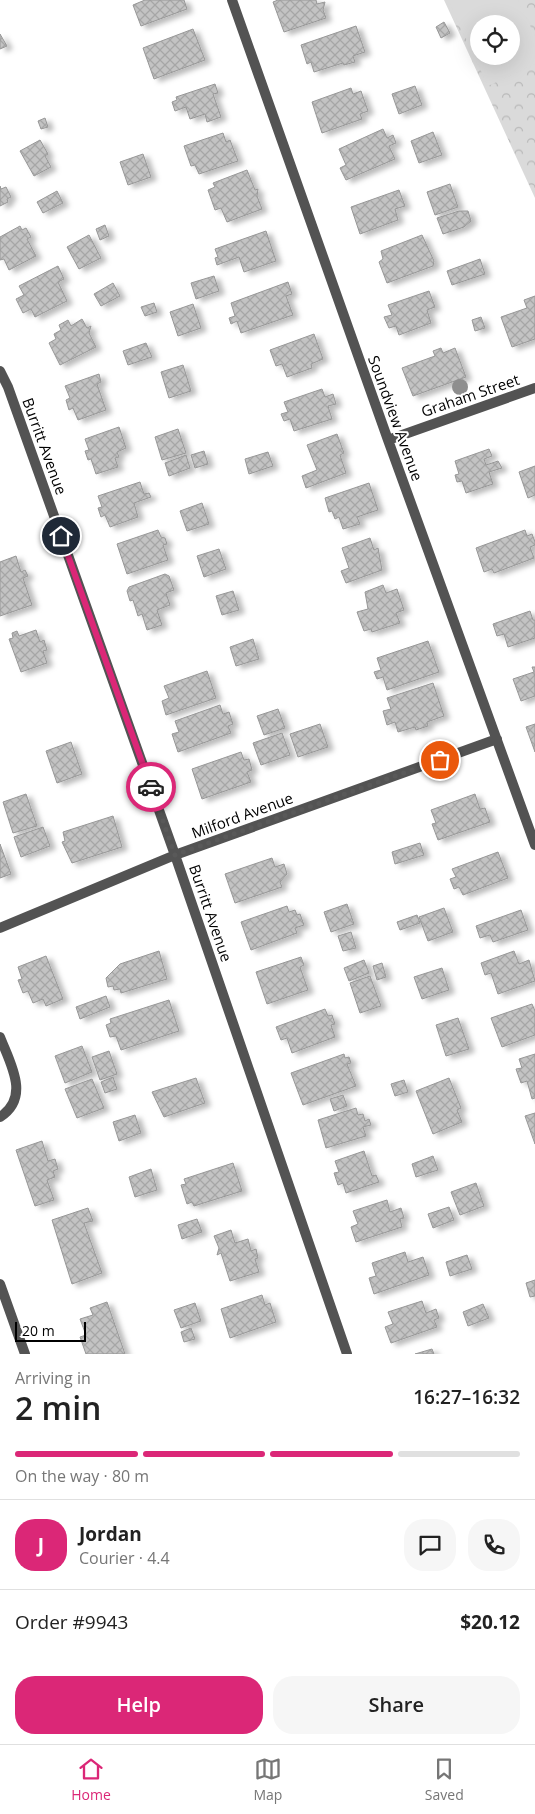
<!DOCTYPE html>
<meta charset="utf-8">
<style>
:root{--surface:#fff;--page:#f6f6f6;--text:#222;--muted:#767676;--line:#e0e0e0;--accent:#db2777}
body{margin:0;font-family:"Open Sans",sans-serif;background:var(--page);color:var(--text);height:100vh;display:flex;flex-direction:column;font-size:19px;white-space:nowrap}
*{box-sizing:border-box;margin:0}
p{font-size:16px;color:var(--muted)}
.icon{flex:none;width:28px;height:28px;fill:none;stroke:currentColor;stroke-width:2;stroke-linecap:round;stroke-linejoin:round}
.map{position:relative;height:1354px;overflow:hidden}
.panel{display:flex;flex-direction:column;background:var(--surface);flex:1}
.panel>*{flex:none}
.buttons{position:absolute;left:470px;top:15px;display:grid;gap:10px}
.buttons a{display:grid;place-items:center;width:50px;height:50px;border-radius:50%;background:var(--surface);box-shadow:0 5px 20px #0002;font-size:25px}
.scale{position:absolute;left:15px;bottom:12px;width:71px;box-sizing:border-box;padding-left:5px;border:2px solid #000;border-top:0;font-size:14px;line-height:18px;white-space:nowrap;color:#000;-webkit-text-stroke:4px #fff;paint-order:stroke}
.pin{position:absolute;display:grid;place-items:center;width:42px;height:42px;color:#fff;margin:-21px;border:2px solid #fff;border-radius:50%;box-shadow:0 1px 5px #0007}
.courier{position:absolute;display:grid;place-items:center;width:50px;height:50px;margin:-25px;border:4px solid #db2777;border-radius:50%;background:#fff;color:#222;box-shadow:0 1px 6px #0007}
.headline em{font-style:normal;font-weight:600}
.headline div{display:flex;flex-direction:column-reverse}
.headline{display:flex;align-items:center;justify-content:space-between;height:85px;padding:0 15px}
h1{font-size:32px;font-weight:600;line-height:38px}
.bar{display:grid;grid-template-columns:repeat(4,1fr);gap:8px 5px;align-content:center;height:60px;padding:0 15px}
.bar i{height:6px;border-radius:4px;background:var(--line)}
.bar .on{background:var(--accent)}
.bar p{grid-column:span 4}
.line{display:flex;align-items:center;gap:12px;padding:0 15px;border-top:1px solid var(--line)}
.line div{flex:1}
.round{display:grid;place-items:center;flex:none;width:52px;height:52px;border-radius:20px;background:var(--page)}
.action{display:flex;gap:10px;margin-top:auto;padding:10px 15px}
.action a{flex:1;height:58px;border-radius:20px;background:var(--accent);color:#fff;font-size:20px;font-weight:600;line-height:58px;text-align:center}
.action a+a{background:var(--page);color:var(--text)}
.tab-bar{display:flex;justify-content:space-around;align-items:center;height:70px;border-top:1px solid var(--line);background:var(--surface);font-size:14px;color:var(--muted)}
.tab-bar a{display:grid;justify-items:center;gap:2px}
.tab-bar .on{color:var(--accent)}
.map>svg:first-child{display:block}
.park{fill:url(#park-crowns);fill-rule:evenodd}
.pitch{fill:#dadada;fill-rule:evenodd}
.building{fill:url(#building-cross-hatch);stroke:#979797;filter:url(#shadow)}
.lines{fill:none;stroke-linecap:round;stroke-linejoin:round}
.street{stroke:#535353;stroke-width:10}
.tree{fill:#8e8e8e}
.done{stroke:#595959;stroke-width:5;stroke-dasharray:0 9}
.route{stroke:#db2777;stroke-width:6}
.labels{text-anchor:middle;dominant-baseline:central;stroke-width:4;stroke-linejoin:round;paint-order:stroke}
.street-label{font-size:15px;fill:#000;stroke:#fff}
</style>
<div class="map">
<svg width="535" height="1354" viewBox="0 0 535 1354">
<defs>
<pattern id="park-crowns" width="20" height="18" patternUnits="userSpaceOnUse" patternTransform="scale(1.25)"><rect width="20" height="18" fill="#dadada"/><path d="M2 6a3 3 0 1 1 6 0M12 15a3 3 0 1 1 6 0" fill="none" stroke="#b9b9b9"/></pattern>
<pattern id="building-cross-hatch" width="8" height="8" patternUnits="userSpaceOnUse" patternTransform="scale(1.25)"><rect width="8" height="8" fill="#c3c3c3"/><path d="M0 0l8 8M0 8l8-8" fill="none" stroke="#a6a6a6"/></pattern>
<filter id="shadow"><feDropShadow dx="5.5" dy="3" stdDeviation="2.5" flood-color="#0004"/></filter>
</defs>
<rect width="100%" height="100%" fill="#fff"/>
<path class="park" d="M444,0H535V198ZM479,24H511V56H479Z"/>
<path class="pitch" d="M448,0H518L535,36V64L488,86ZM479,24H511V56H479Z"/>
<path class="building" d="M184,0L187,9L141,26L133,5L145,0Z
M278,0H316L317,4L325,2L323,10L326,18L284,32L273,2Z
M444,22L450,33L441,38L436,27Z
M356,26L365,52L353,56L355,62L344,65L343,63L314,72L311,62L307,64L301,45Z
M193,29L205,60L154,79L143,48Z
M0,34L7,46L0,49Z
M215,84L218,93L213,94L221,117L207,122L205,114L190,119L186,107L175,111L172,102L177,100L176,97Z
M415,86L422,105L399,114L392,94Z
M351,88L353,94L361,91L368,111L360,114L362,119L322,133L312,102Z
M45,118L48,127L41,129L38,121Z
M383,129L387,138L393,135L396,143L389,146L395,159L346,180L340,168L346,165L339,149Z
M433,132L442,155L419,163L411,141Z
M223,133L226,142L230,140L238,161L199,174L195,165L191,166L184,146Z
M40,140L48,154L45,156L51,167L34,176L20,151Z
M143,154L151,177L128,185L120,162Z
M247,170L255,190L258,189L257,196L262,209L227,222L221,208L215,210L208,190L215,187L213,183Z
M450,184L458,207L435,215L427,192Z
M0,186L1,189L6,187L11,197L7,199L8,202L0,206Z
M399,190L405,206L395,209L398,220L360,234L351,207Z
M57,191L63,203L43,213L37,202Z
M459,211H468L471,221L464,227L443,234L437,218Z
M105,225L109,236L100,240L96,229Z
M20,226L22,230L26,228L31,237L27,239L36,256L9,270L4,259L0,260V237Z
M266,231L276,261L244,272L239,257L217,265L215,258L218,257L215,249Z
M89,235L101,258L79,269L67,247Z
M422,235L434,261L433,266L387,283L379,262L383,259L381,251Z
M480,259L485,274L452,285L447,271Z
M58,266L64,279L58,282L67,301L35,317L31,309L23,313L16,299L24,295L19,286Z
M214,276L219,291L196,299L191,283Z
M288,282L292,294L286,296L293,315L241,333L237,321L231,324L229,318L235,316L231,303Z
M113,283L120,296L101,306L94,294Z
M429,291L435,307L427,310L431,323L399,335L396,326L389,328L384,317L392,315L388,305Z
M535,296V339L512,347L501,317L527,308L524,300Z
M154,303L157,312L145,316L141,307Z
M193,304L201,328L178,336L170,312Z
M481,317L485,328L475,331L472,320Z
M82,319L87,328L91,326L89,333L96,347L60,365L49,343L56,339L54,334L61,330L59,325L68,320L71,326Z
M314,334L323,359L311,364L312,368L287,377L282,364L276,366L270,350Z
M146,343L152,357L128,365L123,351Z
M441,348L443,353L455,348L466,377L413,396L402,368L435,356L433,351Z
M183,365L191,391L169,398L161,372Z
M99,374L101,382L97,384L106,410L78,420L73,408L69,410L66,400L70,398L65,386Z
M322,389L325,397L333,394L336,404L328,406L332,419L294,431L290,419L284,421L281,414L288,412L284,402Z
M119,427L126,448L117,452L119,457L115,458L118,467L96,474L91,459L88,460L85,451L89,450L85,439Z
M178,429L186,453L162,460L155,437Z
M337,434L344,453L340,455L346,473L306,488L302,476L317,470L307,445Z
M489,449L492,456L484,459L486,465L498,461L502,468L489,472L493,484L466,493L462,481L457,482L455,475L459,474L455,461Z
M204,451L208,464L195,468L191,455Z
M268,452L273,466L249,474L245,459Z
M186,455L190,468L169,476L165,463Z
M535,466V495L528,498L519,472Z
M140,482L144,494L149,493L151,497L134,503L138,517L110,527L105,515L101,517L98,508L102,507L98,496Z
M369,483L378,510L357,517L360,524L343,529L339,517L335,519L332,511L329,512L325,498Z
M202,503L209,524L187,531L180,511Z
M158,530L161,537L165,538L167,544L163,545L168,560L127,574L117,544Z
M525,530L527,536L532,534L535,542V545L530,547L534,558L494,573L492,569L484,572L476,548Z
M370,538L374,550L378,548L382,570L346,583L341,571L349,568L342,548Z
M219,549L226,569L204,577L197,556Z
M16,556L21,572L25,570L28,576L23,578L32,605L0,616V562Z
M165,574L169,576L174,590L166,593L170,605L157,610L162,625L147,630L142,614L138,616L133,600L130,601L127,591L129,587Z
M383,585L386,593L397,589L404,610L396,613L400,623L372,632L371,629L364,631L357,612L368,609L365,592Z
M233,591L239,610L222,615L216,596Z
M530,611L533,620H535V638L508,647L504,634L497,636L493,624Z
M36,630L40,642L44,640L47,650L43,651L47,663L21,672L9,639L13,638L12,633L17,631L19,636Z
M253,639L259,659L236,666L230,647Z
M428,641L439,672L387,690L383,677L377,679L374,672L381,670L377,658Z
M532,667H535V696L521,701L513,679L534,672Z
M207,671L216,698L166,715L162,701L169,698L164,686Z
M433,683L444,716L427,722L428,726L416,730L415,727L398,732L395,722L387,725L383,711L391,709L387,698Z
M220,705L223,714L229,712L233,724L228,726L231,733L178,752L172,734L179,732L175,721Z
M278,709L285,728L264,735L257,716Z
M320,724L328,747L298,757L290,734Z
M535,724V752L526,727Z
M282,733L290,755L261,765L253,743Z
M71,742L82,774L57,783L46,751Z
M241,752L244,760L249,759L252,770L247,772L251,782L202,799L192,769Z
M26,794L37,826L13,833L3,802Z
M475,794L480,809L485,808L490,822L438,840L432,824L436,823L431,810Z
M113,816L122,847L72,863L62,842L65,841L63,832Z
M43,827L50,846L21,857L14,837Z
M420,843L424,855L395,864L392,852Z
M0,844L11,874L0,878Z
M498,852L508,878L463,895L459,887L454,889L450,879L456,877L452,869Z
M272,858L275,867L284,864L287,874L280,882L282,887L235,903L225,874Z
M347,904L354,924L331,932L324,912Z
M287,906L289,912L295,910L297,915L300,914L304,925L295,928L297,933L251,950L241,922Z
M444,908L453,932L428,941L419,917Z
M521,910L528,930L493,942L490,935L480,938L476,926Z
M417,915L420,923L400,930L397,922Z
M351,932L356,948L343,951L338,936Z
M159,951L167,979L121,993L120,989L114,990L113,986L108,987L106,978L120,964Z
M514,951L519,964L529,960L535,981L498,994L491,973L485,975L481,963Z
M46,956L63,999L46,1006L43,999L33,1003L28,991L23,993L18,980L22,979L18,967Z
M301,957L304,965L300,967L308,990L267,1004L256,972Z
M364,960L369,973L349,981L344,968Z
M382,963L386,977L377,980L373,966Z
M442,968L449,990L422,999L414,977Z
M370,976L381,1006L360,1013L350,983Z
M106,996L110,1007L80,1019L76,1007Z
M169,1000L179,1031L121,1050L116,1036L110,1037L106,1025L111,1023L110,1019Z
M532,1004L535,1011V1035L502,1047L491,1018Z
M325,1009L328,1016L332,1015L335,1024L331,1025L335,1037L292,1053L287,1038L281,1040L276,1027Z
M458,1018L469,1049L446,1056L436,1025Z
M82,1046L92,1072L65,1083L55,1056Z
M109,1051L117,1074L100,1080L92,1057Z
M344,1054L345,1058L349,1057L351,1063L347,1064L356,1086L303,1105L291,1073Z
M535,1054V1098L532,1099L527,1081L521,1083L516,1069L522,1068L519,1059Z
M113,1077L117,1089L105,1093L101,1082Z
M196,1078L205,1103L164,1117L152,1092Z
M449,1078L461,1108L457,1110L462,1122L433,1134L416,1091Z
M92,1079L104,1108L77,1118L65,1089Z
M404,1080L408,1092L395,1096L391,1084Z
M343,1095L347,1106L334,1111L330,1099Z
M356,1108L358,1115L363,1114L365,1121L369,1119L371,1125L363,1127L366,1136L326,1148L318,1120Z
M535,1113V1144L525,1116Z
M135,1115L141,1133L119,1141L113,1122Z
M42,1141L48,1161L55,1159L58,1169L53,1171L55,1177L47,1180L54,1200L35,1206L16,1150Z
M364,1151L372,1176L376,1175L379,1182L346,1193L343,1183L338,1185L334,1173L339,1172L335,1161Z
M433,1156L438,1170L416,1177L412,1164Z
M233,1163L242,1191L194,1206L192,1202L187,1204L181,1185L186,1184L184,1179Z
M151,1169L157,1190L135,1197L129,1177Z
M476,1183L484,1206L460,1215L451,1192Z
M387,1200L390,1212L401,1208L404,1218L400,1219L402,1227L356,1242L351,1227L358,1224L353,1211Z
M449,1207L454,1220L433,1228L428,1214Z
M88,1208L93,1221L84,1223L102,1273L72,1284L52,1220Z
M197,1219L202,1232L182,1239L178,1225Z
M231,1230L235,1243L248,1239L251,1251L256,1249L258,1258L255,1259L259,1272L230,1281L221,1253L217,1255L219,1248L214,1236Z
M405,1252L408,1262L423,1257L429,1275L374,1294L369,1278L376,1276L372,1263Z
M467,1255L472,1269L450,1276L446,1262Z
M535,1280V1296L530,1297L526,1283Z
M262,1295L265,1305L270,1303L276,1322L230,1338L221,1309Z
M422,1301L426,1313L436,1309L439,1318L434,1320L437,1327L391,1343L385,1327L393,1324L388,1312Z
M107,1302L125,1354H86L80,1337L86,1335L80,1319L93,1315L90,1308Z
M195,1303L201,1321L181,1328L174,1310Z
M483,1304L489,1318L468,1326L463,1312Z
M191,1328L195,1339L184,1342L181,1332Z
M432,1349L434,1354H415Z"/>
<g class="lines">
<path class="street" d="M232,0L388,440L535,845
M0,371L8,387L175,855L347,1354
M388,440L535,388
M0,928L175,855L497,739
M0,1037C10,1063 31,1097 0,1117
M0,1284L25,1354"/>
</g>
<circle class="tree" cx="460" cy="387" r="8"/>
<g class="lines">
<path class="done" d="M151,787L175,855L440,760"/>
<path class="route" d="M61,536L151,787"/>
</g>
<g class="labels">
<g class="street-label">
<text transform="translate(470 395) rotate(-19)">Graham Street</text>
<text transform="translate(396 418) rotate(70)">Soundview Avenue</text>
<text transform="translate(45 446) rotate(70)">Burritt Avenue</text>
<text transform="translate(242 815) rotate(-20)">Milford Avenue</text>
<text transform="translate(211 913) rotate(71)">Burritt Avenue</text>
</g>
</g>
</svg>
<div class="buttons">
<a><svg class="icon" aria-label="locate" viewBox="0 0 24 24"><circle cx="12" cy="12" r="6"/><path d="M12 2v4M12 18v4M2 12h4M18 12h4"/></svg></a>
</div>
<div class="scale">20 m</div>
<div class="pin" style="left:440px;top:760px;background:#ea580c"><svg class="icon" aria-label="bag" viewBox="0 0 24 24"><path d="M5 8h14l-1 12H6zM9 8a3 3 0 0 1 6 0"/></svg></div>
<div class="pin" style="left:61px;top:536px;background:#1f2937"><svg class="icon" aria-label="home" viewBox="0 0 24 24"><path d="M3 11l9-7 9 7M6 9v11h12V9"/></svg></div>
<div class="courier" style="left:151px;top:787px"><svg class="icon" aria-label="car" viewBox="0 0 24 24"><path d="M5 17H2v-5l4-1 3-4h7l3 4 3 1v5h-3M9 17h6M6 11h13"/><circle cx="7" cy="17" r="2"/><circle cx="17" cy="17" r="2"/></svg></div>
</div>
<section class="panel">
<div class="headline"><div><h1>2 min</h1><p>Arriving in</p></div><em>16:27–16:32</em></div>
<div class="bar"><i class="on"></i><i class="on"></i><i class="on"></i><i></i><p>On the way · 80 m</p></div>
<div class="line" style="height:90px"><b class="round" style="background:var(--accent);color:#fff">J</b><div><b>Jordan</b><p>Courier · 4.4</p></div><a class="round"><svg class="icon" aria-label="chat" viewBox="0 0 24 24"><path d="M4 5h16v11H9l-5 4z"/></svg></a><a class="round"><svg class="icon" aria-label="phone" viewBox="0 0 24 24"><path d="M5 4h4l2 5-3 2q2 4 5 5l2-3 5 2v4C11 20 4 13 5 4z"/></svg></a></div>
<div class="line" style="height:65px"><div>Order #9943</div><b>$20.12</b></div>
<div class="action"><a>Help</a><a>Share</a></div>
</section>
<nav class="tab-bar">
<a class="on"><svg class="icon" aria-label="home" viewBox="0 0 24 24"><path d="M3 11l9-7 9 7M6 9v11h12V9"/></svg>Home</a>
<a><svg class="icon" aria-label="map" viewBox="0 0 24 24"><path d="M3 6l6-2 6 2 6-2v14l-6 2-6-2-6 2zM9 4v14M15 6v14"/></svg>Map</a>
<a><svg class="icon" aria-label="saved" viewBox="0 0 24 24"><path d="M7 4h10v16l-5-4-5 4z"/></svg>Saved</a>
</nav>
